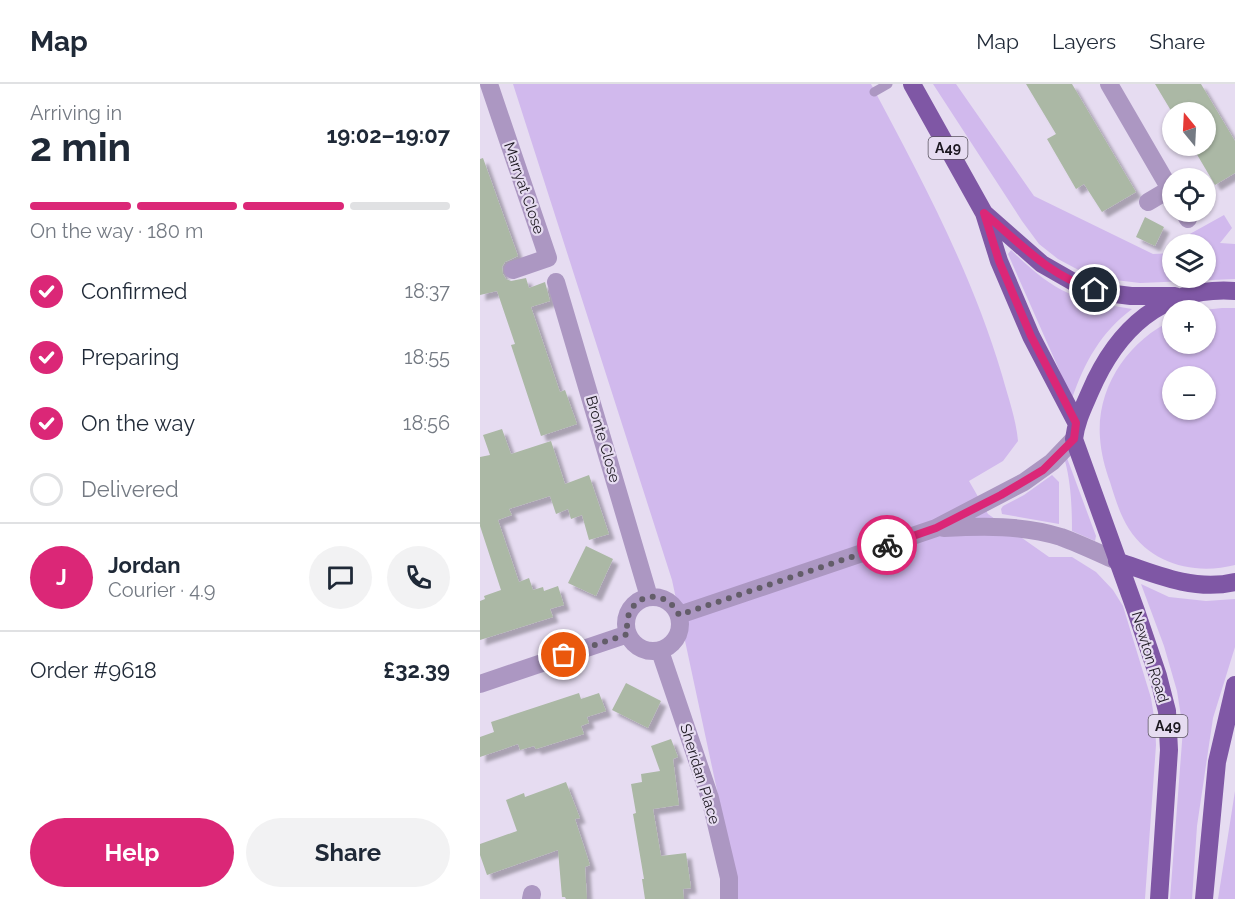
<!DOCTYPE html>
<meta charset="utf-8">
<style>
:root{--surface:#fff;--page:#f2f2f3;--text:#1f2937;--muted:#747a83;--line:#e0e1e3;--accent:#db2777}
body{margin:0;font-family:Raleway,sans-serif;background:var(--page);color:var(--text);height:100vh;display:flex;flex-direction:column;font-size:22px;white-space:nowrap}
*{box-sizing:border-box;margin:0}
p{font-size:20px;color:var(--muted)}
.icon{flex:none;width:33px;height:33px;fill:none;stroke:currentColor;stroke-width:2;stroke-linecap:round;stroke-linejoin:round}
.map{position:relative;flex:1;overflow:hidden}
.panel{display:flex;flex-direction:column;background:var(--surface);width:480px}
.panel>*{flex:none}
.needle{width:39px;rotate:342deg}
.controls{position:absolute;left:682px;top:18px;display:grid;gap:12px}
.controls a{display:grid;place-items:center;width:54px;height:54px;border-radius:50%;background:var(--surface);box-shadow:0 2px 4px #0004;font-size:30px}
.pin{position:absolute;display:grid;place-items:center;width:51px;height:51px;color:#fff;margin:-26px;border:3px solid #fff;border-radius:50%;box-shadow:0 2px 6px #0007}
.courier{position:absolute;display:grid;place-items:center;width:60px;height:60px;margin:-30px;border:4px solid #db2777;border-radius:50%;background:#fff;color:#222;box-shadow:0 2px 8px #0007}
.summary em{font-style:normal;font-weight:700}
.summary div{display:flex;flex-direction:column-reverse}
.summary{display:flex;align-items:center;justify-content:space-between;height:102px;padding:0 30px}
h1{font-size:39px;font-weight:700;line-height:45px}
.bar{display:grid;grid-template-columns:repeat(4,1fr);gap:9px 6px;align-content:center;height:72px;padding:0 30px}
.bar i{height:8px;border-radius:4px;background:var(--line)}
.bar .active{background:var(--accent)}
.bar p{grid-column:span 4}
.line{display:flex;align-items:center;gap:15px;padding:0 30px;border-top:2px solid var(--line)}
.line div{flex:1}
.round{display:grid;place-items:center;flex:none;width:63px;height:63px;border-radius:32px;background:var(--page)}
ol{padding:0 30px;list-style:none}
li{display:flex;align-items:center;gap:18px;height:66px}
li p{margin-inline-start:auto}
li .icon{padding:6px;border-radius:50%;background:var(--accent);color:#fff;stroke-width:4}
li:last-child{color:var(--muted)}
li i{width:33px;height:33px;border:3px solid var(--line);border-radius:50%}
.cta{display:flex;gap:12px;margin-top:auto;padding:12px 30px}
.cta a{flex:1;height:69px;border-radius:36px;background:var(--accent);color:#fff;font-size:24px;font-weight:700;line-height:69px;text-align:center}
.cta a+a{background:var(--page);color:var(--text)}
header{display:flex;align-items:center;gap:36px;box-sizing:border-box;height:84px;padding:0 30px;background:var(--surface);border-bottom:2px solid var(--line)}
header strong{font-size:28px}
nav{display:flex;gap:33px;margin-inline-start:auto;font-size:21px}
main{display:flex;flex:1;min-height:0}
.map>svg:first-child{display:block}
.green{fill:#d1b9ed;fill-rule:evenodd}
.building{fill:#abb8a5;filter:url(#shadow)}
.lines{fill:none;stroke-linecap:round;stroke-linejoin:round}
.service{stroke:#ac97c2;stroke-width:9}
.minor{stroke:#ac97c2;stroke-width:18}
.primary{stroke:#7f57a5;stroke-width:18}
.done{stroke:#635d69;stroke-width:6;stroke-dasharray:0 10.8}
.route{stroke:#db2777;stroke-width:8}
.labels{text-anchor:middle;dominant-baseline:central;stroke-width:4.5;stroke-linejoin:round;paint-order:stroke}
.shield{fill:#e6dcf1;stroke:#59535f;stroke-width:1.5}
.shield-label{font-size:14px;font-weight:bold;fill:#1c1820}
.street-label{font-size:15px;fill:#1c1820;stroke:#e6dcf1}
</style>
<header>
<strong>Map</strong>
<nav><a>Map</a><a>Layers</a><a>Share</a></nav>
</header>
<main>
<section class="panel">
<div class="summary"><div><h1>2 min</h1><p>Arriving in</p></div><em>19:02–19:07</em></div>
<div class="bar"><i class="active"></i><i class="active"></i><i class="active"></i><i></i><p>On the way · 180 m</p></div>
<ol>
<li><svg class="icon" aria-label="check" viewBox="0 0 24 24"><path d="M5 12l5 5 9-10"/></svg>Confirmed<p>18:37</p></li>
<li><svg class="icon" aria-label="check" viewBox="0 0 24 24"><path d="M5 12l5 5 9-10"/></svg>Preparing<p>18:55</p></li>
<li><svg class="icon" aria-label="check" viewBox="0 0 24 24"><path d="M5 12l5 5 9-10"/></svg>On the way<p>18:56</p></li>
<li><i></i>Delivered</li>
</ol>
<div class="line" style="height:108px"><b class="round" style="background:var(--accent);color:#fff">J</b><div><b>Jordan</b><p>Courier · 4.9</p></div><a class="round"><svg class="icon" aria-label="chat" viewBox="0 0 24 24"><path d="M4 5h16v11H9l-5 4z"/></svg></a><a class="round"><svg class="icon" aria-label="phone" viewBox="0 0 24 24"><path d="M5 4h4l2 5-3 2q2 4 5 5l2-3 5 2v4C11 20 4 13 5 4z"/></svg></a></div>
<div class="line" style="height:78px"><div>Order #9618</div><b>£32.39</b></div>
<div class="cta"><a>Help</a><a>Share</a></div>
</section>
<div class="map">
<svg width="755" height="815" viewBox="0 0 755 815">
<defs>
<filter id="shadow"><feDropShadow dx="5.5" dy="5.5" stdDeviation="1.5" flood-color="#0004"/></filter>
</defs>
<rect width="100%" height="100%" fill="#e6dcf1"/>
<path class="green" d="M33,0H391C441,94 492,189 522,291C528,313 536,335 538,357L523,377L489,397L508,430L569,473H592L616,488L633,506L643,522L671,614L675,639L676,661L665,815H256V795L192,496Z
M453,0H476L554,112L673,170L693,169V194H726V160H708V151L744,131L752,144L740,159L755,160V195L660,199L627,195L606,190L578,175L559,160L542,137Z
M531,166C574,208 593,216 652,225C621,248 604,279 592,315L528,170Z
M742,224H755V481C716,491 672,481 649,445C640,431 635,414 630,398C625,384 621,369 620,354C616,303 649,256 693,236V260H726V226H723ZM693,292H726V326H693Z
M587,374L616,452L615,457L592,447C592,424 591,399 585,377Z
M572,391L579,398V440L522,430L521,425L523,422L544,411Z
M661,500L689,513L726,517L755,515V563L733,634L717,742L712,815H690L703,645L697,607L684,562Z
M755,707V815H738Z"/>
<path class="building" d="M546,0H592L656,108L622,128L604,100L596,105L567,55L576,50Z
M675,0H721L755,57V89L735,101L712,62H726V28L693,30Z
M3,74L38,172L25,178L22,183L23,190L26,195L31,197L46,194L49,204L65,198L70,217L51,223L80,308L85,306L97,340L61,352L31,261L35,260L17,207L0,211V75Z
M665,133L684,143L675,162L656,153Z
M22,345L31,370L71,357L85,400L109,391L129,450L109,456L102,431L91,435L88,425L76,430L70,412L29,425L32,431L18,436L39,498L49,494L53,506L63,503L64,507L78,502L84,521L70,525L73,533L0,556V517L5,515L4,512L21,506L0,442V373L10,371L3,351Z
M106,462L133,475L116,512L88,499Z
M146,599L181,617L168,644L132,626Z
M99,609L101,615L119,609L126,627L107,633L109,639L101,642L104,650L56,665L54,662L40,666L38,660L0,673V653L14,648L11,638Z
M191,655L198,673L193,675L199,721L173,725L181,772L206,769L211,804L203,805L204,815H165L162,795H164L153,730L156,729L151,700L162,698L161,690L180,687L171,662Z
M86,698L100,734L95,735L110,781L105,783L107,815H86L85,813H82L78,766L7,791L0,771V760L37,747L26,716L44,709L45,713Z"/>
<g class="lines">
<path class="service" d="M394,8L408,0"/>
<path class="minor" d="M9,0L68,174L33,186
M629,0L690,105
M668,118L690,105L693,110
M704,128L708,135
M76,198L169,513
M464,444C503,442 543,441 581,453C600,460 619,469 637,477
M146 540a27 27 0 1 1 54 0a27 27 0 1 1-54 0Z
M199,531L456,444L544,398L572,378L594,355
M180,567L230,714L249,794V815
M0,600L148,550
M51,815L52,810"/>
<path class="primary" d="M432,0L504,129L519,177L551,252L596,338
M504,129L562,180L597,200L627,209L651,212H695
M637,477C674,490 715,508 755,498
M679,815L689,666L687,627L678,592L656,527L594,355C596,338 603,324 610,308C637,245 683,202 755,207
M724,815L737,678L755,601"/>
</g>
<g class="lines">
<path class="done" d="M84,571L148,550C140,513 183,498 199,531L407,461"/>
<path class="route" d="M407,461L456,444L521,411L563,386L594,355L596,339L551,252L519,177L504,129C541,160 568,191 615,206"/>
</g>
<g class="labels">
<g class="shield">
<rect x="448.5" y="53" width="39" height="22" rx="4.5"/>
<rect x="668.5" y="631" width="39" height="22" rx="4.5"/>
</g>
<g class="shield-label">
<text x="468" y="64">A49</text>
<text x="688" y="642">A49</text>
</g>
<g class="street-label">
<text transform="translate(44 104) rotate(71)">Marryat Close</text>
<text transform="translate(123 355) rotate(74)">Bronte Close</text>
<text transform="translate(670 573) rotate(73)">Newton Road</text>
<text transform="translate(220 690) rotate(73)">Sheridan Place</text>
</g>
</g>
</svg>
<div class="controls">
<a><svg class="needle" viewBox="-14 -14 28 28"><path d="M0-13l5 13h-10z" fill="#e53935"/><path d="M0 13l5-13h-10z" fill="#747a83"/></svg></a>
<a><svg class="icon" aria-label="locate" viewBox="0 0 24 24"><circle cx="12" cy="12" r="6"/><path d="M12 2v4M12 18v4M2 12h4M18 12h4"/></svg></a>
<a><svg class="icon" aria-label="layers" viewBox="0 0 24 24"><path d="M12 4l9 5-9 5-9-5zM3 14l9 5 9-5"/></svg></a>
<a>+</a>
<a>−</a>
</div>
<div class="pin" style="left:84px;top:571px;background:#ea580c"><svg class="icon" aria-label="bag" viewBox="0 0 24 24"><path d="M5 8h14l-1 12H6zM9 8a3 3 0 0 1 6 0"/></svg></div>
<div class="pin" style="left:615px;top:206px;background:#1f2937"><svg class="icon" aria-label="home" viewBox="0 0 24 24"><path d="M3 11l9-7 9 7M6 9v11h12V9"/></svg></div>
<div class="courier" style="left:407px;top:461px"><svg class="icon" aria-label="bike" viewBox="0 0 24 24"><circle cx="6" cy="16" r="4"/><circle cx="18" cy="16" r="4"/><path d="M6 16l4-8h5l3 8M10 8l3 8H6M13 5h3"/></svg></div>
</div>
</main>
